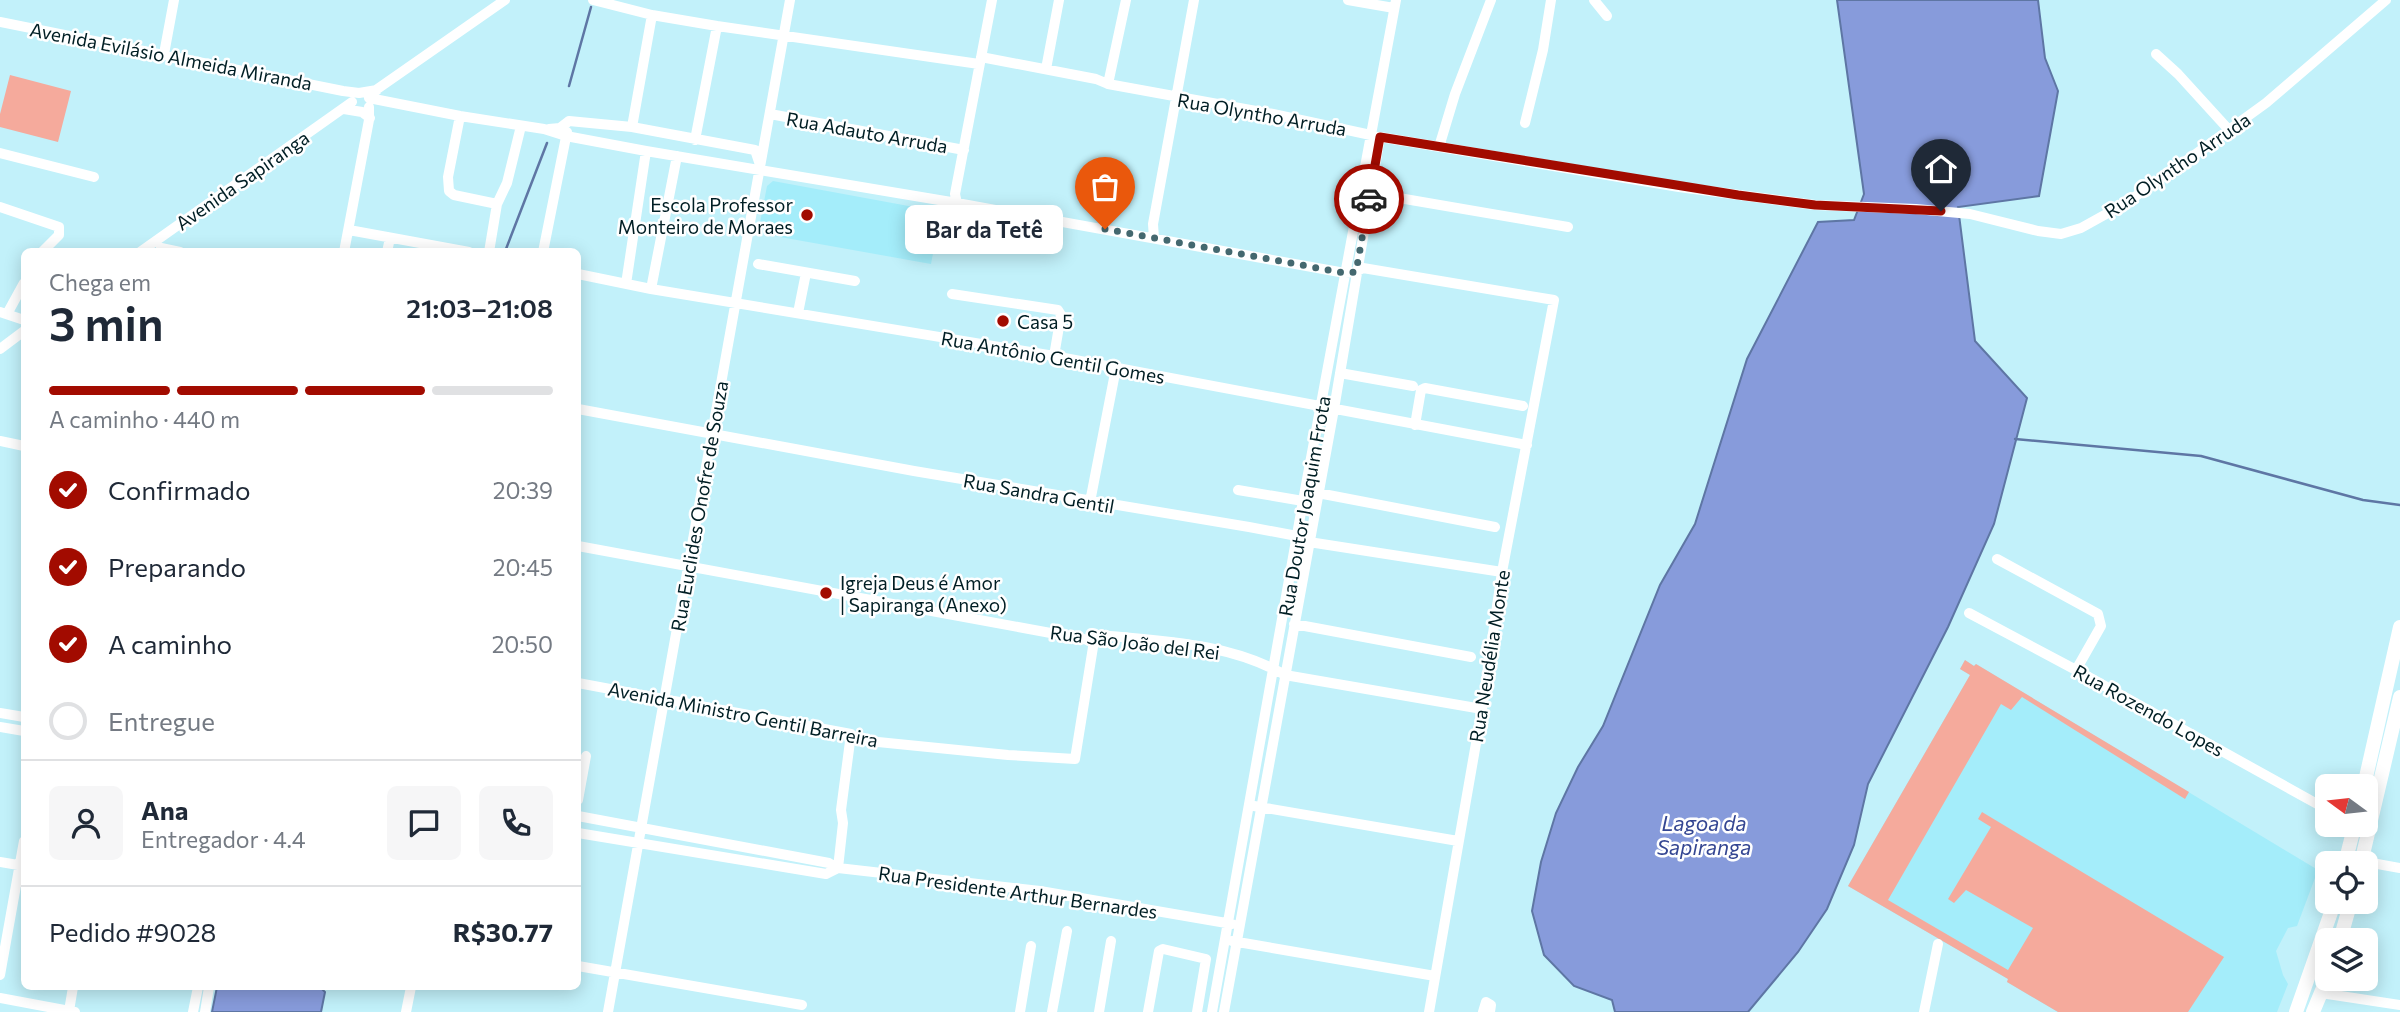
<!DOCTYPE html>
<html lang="pt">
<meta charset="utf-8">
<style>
:root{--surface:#fff;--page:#f6f6f7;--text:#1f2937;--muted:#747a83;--line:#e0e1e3;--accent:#a20b00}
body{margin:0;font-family:Commissioner,sans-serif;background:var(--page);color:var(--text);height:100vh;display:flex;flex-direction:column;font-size:26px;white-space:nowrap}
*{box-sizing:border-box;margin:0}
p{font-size:23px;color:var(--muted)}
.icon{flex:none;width:38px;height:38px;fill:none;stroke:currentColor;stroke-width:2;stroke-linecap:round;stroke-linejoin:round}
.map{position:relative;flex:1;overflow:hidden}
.side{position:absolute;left:21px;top:248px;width:560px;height:742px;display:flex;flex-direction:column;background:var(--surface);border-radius:10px;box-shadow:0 4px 18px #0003}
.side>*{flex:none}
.needle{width:46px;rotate:285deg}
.controls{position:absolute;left:2315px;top:774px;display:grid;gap:14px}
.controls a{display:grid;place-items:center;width:63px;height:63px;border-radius:10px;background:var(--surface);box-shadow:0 4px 18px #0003;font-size:35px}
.pin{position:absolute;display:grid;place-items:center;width:60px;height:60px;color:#fff;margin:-72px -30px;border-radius:50% 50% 50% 0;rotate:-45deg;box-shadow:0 0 7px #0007}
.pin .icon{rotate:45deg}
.courier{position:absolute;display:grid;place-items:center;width:70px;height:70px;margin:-35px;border:5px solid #a20b00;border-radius:50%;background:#fff;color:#222;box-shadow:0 2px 9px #0007}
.bubble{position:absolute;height:49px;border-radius:10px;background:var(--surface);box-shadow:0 4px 18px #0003;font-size:23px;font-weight:600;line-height:49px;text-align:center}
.summary em{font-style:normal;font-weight:600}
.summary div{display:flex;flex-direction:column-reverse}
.summary{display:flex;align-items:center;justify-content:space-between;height:119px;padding:0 28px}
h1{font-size:46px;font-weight:600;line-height:52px}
.bar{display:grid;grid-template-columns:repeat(4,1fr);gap:10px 7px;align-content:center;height:84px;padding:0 28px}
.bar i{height:9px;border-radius:5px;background:var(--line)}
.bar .on{background:var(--accent)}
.bar p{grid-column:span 4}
.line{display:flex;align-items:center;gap:18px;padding:0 28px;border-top:2px solid var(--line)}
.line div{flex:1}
.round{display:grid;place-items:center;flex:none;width:74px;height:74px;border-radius:10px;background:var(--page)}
ol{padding:0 28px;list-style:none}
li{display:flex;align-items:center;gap:21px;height:77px}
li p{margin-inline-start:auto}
li .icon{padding:7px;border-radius:50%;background:var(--accent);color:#fff;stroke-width:4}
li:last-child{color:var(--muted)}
li i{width:38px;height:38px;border:4px solid var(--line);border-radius:50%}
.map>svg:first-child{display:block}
.built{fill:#a4edfa}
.green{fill:#f5aa9c}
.water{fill:#879bdb;stroke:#5e76a4;stroke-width:2}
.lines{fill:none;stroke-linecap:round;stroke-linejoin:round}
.stream{stroke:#5e76a4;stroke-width:2.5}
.minor{stroke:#fff;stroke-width:10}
.highway{stroke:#fff;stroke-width:14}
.done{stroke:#44686f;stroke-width:7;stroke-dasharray:0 12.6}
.route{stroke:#a20b00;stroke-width:9}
.poi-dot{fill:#a20b00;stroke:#fff;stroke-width:2.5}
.labels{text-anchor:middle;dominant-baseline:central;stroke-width:5;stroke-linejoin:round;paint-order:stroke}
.street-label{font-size:19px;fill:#001e24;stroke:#fff}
.poi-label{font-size:19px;fill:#001e24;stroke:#fff;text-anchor:start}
.water-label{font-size:21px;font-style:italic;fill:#344692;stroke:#fff}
</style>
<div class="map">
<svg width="2400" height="1012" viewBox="0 0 2400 1012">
<rect width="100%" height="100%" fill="#c2f1fa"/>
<path class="built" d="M773,181L941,212L931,264L758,233L767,186Z
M1965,660L1974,666L1976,664L2318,870L2297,926L2288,928L2276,951L2283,975L2288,984L2277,1012H2058L2007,982L2008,979L1848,886L1970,675L1960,669Z"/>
<path class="green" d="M10,75L71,91L58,142L0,127V114Z
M1965,660L1974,666L1976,664L2189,792L2185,799L2022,697L2011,710L2001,704L1888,900L2008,970L2033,928L1966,890L1954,903L1948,899L1991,827L1978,819L1982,812L2224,957L2188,1012H2058L2007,982L2008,979L1848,886L1970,675L1960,669Z"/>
<path class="water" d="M1837,0H2038L2045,58L2058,91L2039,196L1958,207L1975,341L2027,398L1994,524L1948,627L1868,784L1854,845L1827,909L1798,952L1748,1012H1615L1612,1000L1574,986L1544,955L1532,911L1541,862L1556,813L1578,767L1603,726L1660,585L1695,524L1747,359L1818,222L1854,220L1864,194Z
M217,987H320L325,992L321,1012H212Z"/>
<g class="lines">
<path class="stream" d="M569,86L591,7
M506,249L547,143
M2015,439L2201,456L2363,500L2400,505"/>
<path class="minor" d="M593,0L652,15L717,26L979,64
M1348,0L1394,8
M1594,0L1607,16
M0,22L343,91L359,93L377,90
M164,54L174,0
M2156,54L2178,74L2229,130
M981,57L1096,79L1108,84L1273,114L1380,137L1679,187L1815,205L1916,209L1970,214L2038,231L2061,234L2081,228L2126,203L2197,153L2266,103L2386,0
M1046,69L1059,0
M1108,84L1126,0
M373,92L505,0
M369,98L460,116L544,129L566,136L646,151L957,203L1345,273L1356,272L1363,268L1554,300L1502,572L1482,709L1429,1012
M344,109L362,112L370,118
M770,114L964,150
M460,116L448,177L449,191L454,195L497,204
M1525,123L1543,50L1551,0
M632,127L652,15
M549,129L560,128L569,121L632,127L755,150L760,165
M695,140L717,26
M1439,147L1455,94L1491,0
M0,153L94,177
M1364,192L1568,227
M957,203L955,194L992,0
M0,207L59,227V235L42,252
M349,230L469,252
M1154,238L1153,224L1194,0
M161,248L180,252
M140,252L352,102
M344,252L369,120V107
M387,252L390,238
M489,252L497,204L507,183L521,126
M543,252L567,132
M758,264L855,281
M578,274L651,289L1054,356L1527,445
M626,284L646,151
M651,289L677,156
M952,294L1058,310L1061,315L1054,356
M0,312L24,320
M798,313L806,273
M7,314L24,283
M0,349L24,331
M1340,373L1413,386
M578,409L914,471L1249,527L1297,536L1309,542L1502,572
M1415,425L1421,390L1425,388L1523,406
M0,441L24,446
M1238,490L1303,501
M1318,493L1495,527
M1090,502L1116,368
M578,546L1094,641L1100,635C1161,641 1230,643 1285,675L1482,709
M1997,559L2098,614L2101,626L2076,670
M1969,613L2076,670L2328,810
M1294,624L1471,657
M578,683L851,734L858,740L1008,755L1075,759L1094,641
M0,713L24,717
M0,727L24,731
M578,800L586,756
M1254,806L1458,841
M578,816L829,863L838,868L1040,891L1232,924
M578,833L826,874L838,868
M2361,861L2400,868
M0,862L24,866
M838,868L843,823L841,810L851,734
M1232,941L1435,976
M578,966L802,1005
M0,975L24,841
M2321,993L2400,1005
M0,998L75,1012
M69,1011L73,987
M193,1012L198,987
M205,1012L209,987
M406,1012L411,987
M608,1012L790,0
M1020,1012L1031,946
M1052,1012L1067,931
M1099,1012L1111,941
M1148,1012L1159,951L1163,949L1206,959L1197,1012
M1212,1012L1303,501L1396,0
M1224,1012L1334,409L1380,137
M1483,1012L1486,1002L1491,1005L1490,1012
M1924,1012L1938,944"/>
<path class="highway" d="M2364,786L2400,627
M2345,863L2355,824
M2361,863L2400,697
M2340,940L2351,901
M2296,1012L2335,901
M2313,1012L2328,976"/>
</g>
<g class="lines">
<path class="done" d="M1105,229L1345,273L1356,272L1369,199"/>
<path class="route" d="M1369,199L1380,137L1738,195L1815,205L1941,211"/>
</g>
<g class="poi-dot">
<circle cx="807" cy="215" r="7"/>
<circle cx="1003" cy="321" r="7"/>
<circle cx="826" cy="593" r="7"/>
</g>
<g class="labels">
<g class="street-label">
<text transform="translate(171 56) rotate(11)">Avenida Evilásio Almeida Miranda</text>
<text transform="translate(1262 114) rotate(10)">Rua Olyntho Arruda</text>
<text transform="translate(867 132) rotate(10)">Rua Adauto Arruda</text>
<text transform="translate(2177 165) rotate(-34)">Rua Olyntho Arruda</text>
<text transform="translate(242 180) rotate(-35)">Avenida Sapiranga</text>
<text transform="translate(1053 357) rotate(10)">Rua Antônio Gentil Gomes</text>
<text transform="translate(1039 493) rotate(10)">Rua Sandra Gentil</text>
<text transform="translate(699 506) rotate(-80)">Rua Euclides Onofre de Souza</text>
<text transform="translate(1304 506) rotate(-80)">Rua Doutor Joaquim Frota</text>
<text transform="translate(1135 642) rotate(7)">Rua São João del Rei</text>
<text transform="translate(1489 656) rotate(-81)">Rua Neudélia Monte</text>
<text transform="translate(2149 710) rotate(29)">Rua Rozendo Lopes</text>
<text transform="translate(743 714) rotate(11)">Avenida Ministro Gentil Barreira</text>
<text transform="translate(1018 892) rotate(8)">Rua Presidente Arthur Bernardes</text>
</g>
<g class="poi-label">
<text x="793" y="204" text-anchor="end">Escola Professor<tspan x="793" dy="22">Monteiro de Moraes</tspan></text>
<text x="1017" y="321">Casa 5</text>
<text x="840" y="582">Igreja Deus é Amor<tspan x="840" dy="22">| Sapiranga (Anexo)</tspan></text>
</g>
<g class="water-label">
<text x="1704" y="822">Lagoa da<tspan x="1704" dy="24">Sapiranga</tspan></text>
</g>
</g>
</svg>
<div class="controls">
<a><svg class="needle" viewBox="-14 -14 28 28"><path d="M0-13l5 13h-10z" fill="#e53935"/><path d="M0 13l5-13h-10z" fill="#747a83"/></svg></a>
<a><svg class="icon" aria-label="locate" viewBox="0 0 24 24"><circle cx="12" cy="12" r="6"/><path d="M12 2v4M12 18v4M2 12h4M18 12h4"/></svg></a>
<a><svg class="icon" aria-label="layers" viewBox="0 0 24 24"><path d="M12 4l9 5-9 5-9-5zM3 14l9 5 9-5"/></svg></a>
</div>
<div class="pin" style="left:1105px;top:229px;background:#ea580c"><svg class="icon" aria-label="bag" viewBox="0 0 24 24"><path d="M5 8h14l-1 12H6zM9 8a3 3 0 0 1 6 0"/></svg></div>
<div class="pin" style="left:1941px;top:211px;background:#1f2937"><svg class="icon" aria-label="home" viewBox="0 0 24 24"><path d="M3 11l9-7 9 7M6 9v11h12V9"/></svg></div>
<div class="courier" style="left:1369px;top:199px"><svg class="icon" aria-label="car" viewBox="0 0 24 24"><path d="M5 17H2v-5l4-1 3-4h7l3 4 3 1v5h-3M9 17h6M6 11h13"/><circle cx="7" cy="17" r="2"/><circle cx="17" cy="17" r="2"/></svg></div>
<div class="bubble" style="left:905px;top:205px;width:158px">Bar da Tetê</div>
<section class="side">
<div class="summary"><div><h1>3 min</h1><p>Chega em</p></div><em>21:03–21:08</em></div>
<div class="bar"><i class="on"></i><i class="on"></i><i class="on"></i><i></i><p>A caminho · 440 m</p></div>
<ol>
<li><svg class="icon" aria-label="check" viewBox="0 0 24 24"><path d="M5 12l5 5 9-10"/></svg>Confirmado<p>20:39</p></li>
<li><svg class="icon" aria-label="check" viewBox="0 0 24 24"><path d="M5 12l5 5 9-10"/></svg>Preparando<p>20:45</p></li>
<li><svg class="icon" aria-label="check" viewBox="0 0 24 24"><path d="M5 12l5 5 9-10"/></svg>A caminho<p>20:50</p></li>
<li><i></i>Entregue</li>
</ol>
<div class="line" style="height:126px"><a class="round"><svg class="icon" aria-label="person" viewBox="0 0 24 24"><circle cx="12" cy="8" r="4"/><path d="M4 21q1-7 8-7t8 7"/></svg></a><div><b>Ana</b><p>Entregador · 4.4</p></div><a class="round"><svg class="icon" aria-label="chat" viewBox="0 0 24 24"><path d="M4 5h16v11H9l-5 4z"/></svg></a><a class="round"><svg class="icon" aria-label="phone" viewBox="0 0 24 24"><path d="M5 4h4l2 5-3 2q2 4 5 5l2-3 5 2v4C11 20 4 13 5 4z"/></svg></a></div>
<div class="line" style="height:91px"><div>Pedido #9028</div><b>R$30.77</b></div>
</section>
</div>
